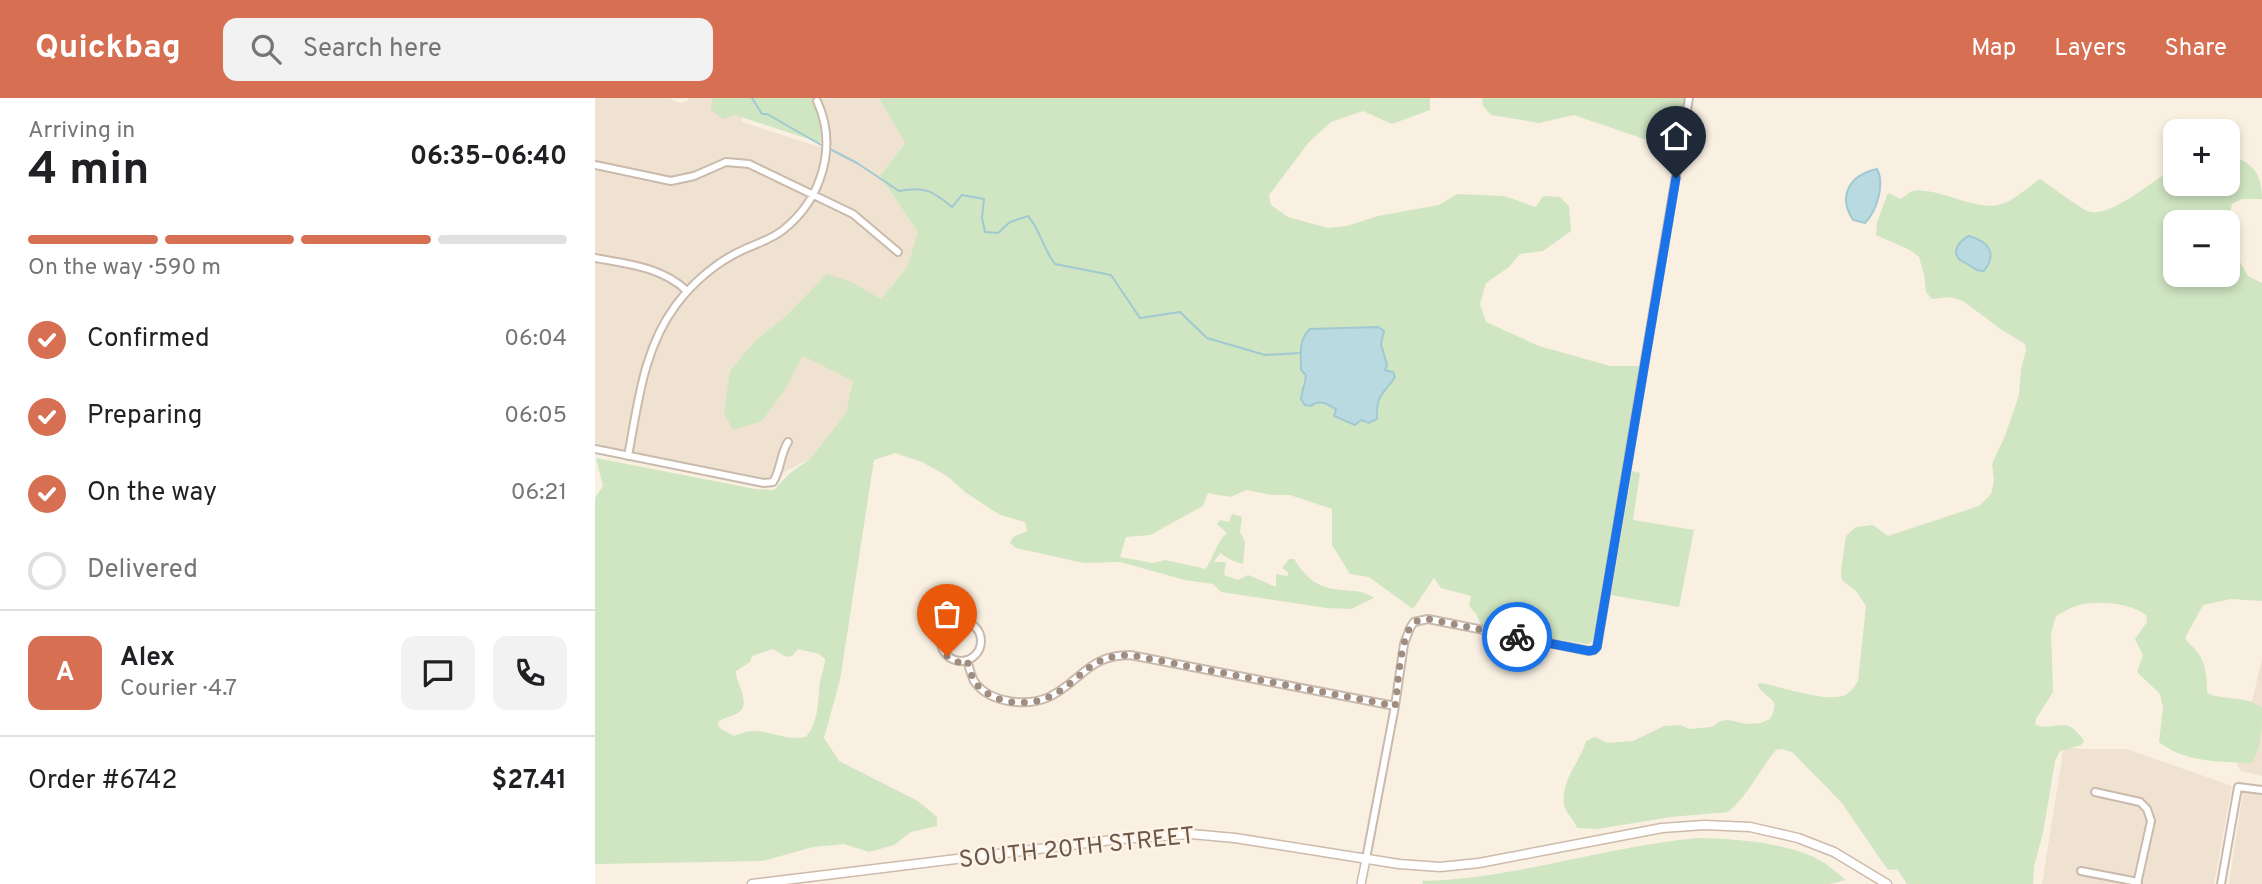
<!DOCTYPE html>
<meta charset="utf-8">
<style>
:root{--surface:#fff;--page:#f2f2f2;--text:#202124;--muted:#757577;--line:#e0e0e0;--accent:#d77053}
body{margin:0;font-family:Overpass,sans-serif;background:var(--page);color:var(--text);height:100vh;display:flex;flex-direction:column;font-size:26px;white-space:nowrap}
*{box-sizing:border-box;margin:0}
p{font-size:23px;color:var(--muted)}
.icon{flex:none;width:38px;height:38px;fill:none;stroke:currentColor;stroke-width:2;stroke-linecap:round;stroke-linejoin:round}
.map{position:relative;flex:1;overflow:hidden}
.panel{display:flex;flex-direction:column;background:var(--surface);width:595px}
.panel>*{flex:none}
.buttons{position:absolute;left:1568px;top:21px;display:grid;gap:14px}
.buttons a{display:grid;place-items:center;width:77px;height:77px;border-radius:14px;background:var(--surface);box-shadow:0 4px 10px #0003;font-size:35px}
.pin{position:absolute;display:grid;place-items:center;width:60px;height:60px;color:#fff;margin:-72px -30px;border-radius:50% 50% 50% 0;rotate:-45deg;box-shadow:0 0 7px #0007}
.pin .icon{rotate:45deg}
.courier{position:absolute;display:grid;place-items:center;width:70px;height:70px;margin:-35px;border:5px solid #1a73e8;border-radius:50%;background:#fff;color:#222;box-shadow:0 2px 9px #0007}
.headline em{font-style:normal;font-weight:700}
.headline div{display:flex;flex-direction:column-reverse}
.headline{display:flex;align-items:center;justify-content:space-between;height:119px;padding:0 28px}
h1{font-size:46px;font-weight:700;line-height:52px}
.bar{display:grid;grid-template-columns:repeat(4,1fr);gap:10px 7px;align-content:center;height:84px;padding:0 28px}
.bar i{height:9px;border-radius:5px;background:var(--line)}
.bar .current{background:var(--accent)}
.bar p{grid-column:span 4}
.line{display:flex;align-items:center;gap:18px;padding:0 28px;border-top:2px solid var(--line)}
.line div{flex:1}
.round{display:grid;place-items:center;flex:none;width:74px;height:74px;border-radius:14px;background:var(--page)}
ol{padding:0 28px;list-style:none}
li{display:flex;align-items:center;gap:21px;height:77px}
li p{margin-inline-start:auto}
li .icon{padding:7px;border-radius:50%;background:var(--accent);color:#fff;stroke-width:4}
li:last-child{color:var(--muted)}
li i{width:38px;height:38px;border:4px solid var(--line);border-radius:50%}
header{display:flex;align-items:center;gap:42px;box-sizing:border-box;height:98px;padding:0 35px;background:var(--accent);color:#fff}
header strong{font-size:33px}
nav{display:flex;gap:38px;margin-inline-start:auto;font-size:24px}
.search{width:490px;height:63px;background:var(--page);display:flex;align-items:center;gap:18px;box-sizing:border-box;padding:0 24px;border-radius:14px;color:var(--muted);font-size:26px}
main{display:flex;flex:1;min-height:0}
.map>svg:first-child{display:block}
.residential{fill:#f0e2d1}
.green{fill:#d0e5c2;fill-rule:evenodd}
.water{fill:#b9dae0;stroke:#a0c9d1;stroke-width:2}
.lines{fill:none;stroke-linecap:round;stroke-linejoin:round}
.stream{stroke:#a0c9d1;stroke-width:2}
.minor-casing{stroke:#cabaad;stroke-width:10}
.tertiary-casing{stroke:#cabaad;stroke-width:10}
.secondary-casing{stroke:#cdbaaa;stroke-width:11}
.minor{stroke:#fff;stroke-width:6}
.tertiary{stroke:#fff;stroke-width:7}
.secondary{stroke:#fff;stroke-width:8}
.done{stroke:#9e8d80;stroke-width:7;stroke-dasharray:0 12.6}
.route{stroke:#1a73e8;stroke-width:9}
.labels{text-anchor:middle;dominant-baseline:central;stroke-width:5;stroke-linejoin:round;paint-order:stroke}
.street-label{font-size:24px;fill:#6d574b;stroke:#fdf4e7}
</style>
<header>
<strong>Quickbag</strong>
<div class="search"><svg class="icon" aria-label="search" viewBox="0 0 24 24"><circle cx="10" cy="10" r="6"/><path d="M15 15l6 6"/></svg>Search here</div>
<nav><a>Map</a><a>Layers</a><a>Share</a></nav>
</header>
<main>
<section class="panel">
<div class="headline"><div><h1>4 min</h1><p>Arriving in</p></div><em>06:35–06:40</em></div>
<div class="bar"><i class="current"></i><i class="current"></i><i class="current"></i><i></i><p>On the way · 590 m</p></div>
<ol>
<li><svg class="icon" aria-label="check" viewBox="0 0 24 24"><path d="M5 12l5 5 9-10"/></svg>Confirmed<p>06:04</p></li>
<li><svg class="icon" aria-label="check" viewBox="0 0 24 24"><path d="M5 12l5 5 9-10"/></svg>Preparing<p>06:05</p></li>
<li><svg class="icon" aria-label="check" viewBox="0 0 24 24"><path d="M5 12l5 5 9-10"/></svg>On the way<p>06:21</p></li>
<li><i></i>Delivered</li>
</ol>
<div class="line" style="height:126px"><b class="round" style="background:var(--accent);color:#fff">A</b><div><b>Alex</b><p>Courier · 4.7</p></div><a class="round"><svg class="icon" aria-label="chat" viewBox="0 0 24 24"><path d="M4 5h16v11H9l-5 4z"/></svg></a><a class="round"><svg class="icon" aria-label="phone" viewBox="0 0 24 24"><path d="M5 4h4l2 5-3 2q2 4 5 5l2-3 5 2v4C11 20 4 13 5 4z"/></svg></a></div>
<div class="line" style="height:91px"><div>Order #6742</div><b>$27.41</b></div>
</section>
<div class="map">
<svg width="1667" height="786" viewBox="0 0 1667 786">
<rect width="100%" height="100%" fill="#f9f0e2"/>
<path class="residential" d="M0,0H75L81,4L86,5L92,3L93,0H147V24L231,51L222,3L236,0H284L310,45L285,78L323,134L312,169L286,201L259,185L192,217L160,243L191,290L208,258L258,283L251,315L216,360L182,378L178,384L0,351Z
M1667,561V678L1646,673L1642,666Z
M1469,648L1485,651H1532L1637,688L1619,786H1447Z
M1648,694L1667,695V786H1634Z"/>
<path class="green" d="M117,0H219L221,2L236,0L222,4L225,16L226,45L140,17L128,21L116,12Z
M284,0H835V12L797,26L768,13L736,24L714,44L674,97L676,107L693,119L733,130L752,128L783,118L844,107L862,96L909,98L941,109L948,98L965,99L974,108L976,133L948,153L925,156L914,169L891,185L885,206L891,224L944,248L1015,268H1047L1002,526L997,544L993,546L924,536L886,527L881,516L874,508L876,498L846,490L839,480L818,511L774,479L755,476L737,447V411L695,397H677L652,392L635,399L613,395L608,408L555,437L531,439L525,459L558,465L570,462L611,471L626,441L632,435L622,426L625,422L634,424L637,416L647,419L645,434L650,444L648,466L636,462L625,455L619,464H631L629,477L643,482L653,477L681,489V476L692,478L694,475L687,470L694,461H699C713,482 722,490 748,492C761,494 768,492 779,500L756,511L732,510L626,494L618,486L590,482L525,464L489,465L421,450L415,445L418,439L432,433L430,424L405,417L370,394L352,378L327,364L300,355L279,362L245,582L229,640L244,663L323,703L342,719V728L316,734L299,747L274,754L249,746L218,749L168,763L0,766V400L8,388L1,360L160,391L179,392L194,376L216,360L251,315L258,283L208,258L191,290L167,323L138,332L129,315L135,273L160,243L192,217L232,176L259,185L286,201L312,169L323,134L285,78L310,45ZM786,246L792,267L790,272L798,283L785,296L781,306L739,317L742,312L727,304H721L707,287L711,277ZM178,551L191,559L197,558L203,551L224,556L230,561C230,570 226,576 225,584C223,602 224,624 211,639C181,644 170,624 139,638L126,631L123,627L124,623C129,620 135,619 141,616C159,607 140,585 141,573L155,564L157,558Z
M887,0H1092L1083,51L1074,45L1052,42L979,17L944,25L896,17L888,8Z
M1633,57C1658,64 1667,75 1667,101H1647L1637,106L1633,124H1580V177H1633V143L1653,178L1667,185V503L1636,501L1608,507L1590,540C1592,544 1595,546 1598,549C1611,562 1612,578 1612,595C1629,603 1652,597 1667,610C1667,631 1667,647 1657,665C1626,664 1588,664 1564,644L1568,609L1565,596L1542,574L1548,557L1540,541L1552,524L1551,517C1534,504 1501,502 1481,508C1474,510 1467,515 1461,518L1456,535L1458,594L1441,621L1440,627C1464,634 1470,615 1489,643L1486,647L1465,653L1460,663L1448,735L1439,768L1438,786H1312L1302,771L1294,772L1290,768L1247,705L1197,654L1187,651L1181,652C1164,672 1153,698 1133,714L1076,719L1002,731L982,730C979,721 970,715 969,706C966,682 985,664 991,643L1000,639L1013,645L1038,643L1069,628L1085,627L1095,631L1117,629L1125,623L1133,622L1152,626L1166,625L1175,621C1187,599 1172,603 1163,588L1164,585C1184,587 1236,607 1252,596C1257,593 1260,588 1263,583L1271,508L1261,493L1247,482L1246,473L1251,438L1261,429L1278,427L1293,438L1384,408L1396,396L1399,383L1397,366L1410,338L1424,297L1426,271L1431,252L1430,246L1407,232L1368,203L1355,199L1337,201L1331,194L1329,176L1324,159L1315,152L1281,137L1282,124L1293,95L1306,101C1307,100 1314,95 1315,94C1337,86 1376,112 1403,107C1417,105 1433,89 1445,81C1460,91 1475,103 1490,112C1512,125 1561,79 1580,70V86H1633Z
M1037,373L1045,375L1038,422L1099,432L1084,509L1016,497Z
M1104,740C1142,741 1184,744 1219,759C1231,765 1241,774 1251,782L1235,786H828L827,783C921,781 1011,748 1104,740Z"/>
<path class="water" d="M1282,71C1290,86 1282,113 1270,125L1258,122C1242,97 1255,77 1282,71Z
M1374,138C1393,143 1403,155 1389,173C1381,173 1380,171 1374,167C1370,164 1367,164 1364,161C1356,151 1366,142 1374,138Z
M783,229L789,233L786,246L792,267L790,272L798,274L800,279C788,297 781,296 782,321L774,325L766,322L760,327L739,318L741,311C732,306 725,301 716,308L710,307L706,301C707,293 710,285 711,277L706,272C706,258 703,242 715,231Z"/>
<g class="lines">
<path class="stream" d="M157,0L167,16H172L228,48
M233,50L262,65L304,93C330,88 338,93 357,109L367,97L389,101L387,120L390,134L403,135L415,124L433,118C446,133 448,151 460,166L516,177L545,220L585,214L612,240L670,257L706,255"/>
<defs>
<path id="minor" d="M0,67L76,83L99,78L131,64L154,66L258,116L303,154
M0,160C33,166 67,169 92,193
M0,351L169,385L178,384C186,372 185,356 193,344
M33,358C43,306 48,251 81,207C98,184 124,162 150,151C163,145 177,141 188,132C227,101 243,48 222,3
M346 543a20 20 0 1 1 40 0a20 20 0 1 1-40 0Z
M372,562C374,569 376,577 379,583C394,605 431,609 454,599C487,583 493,557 535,557L800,608
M1500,694L1545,704L1552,711L1556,723L1542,786
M771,761L800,608L809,546L815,530L819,524L833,521L994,553L999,552L1002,549L1094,0
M1486,773L1543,784
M1626,786L1643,689L1667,692"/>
<path id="tertiary" d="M766,786L771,761"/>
<path id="secondary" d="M157,786L525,741L596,736L640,740L804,766L845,769L884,765L1067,730L1109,727L1155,729L1203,740L1239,754L1292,786"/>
</defs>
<use href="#minor" class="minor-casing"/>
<use href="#tertiary" class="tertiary-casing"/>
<use href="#secondary" class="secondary-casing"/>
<use href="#minor" class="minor"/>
<use href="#tertiary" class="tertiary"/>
<use href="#secondary" class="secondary"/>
</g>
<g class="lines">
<path class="done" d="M352,558L363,564L372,562C374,569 376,577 379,583C394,605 431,610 454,599C487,583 493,557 535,557L800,608C803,590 805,538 818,526C822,522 827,521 833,521L922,539"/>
<path class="route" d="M922,539L994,553L999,552L1002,549L1081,80"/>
</g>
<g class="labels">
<g class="street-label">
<text transform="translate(482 751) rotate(-6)">SOUTH 20TH STREET</text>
</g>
</g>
</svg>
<div class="buttons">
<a>+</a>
<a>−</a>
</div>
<div class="pin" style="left:352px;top:558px;background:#ea580c"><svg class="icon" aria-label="bag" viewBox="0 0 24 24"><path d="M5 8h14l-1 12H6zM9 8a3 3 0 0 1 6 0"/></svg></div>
<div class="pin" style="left:1081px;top:80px;background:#1f2937"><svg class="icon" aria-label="home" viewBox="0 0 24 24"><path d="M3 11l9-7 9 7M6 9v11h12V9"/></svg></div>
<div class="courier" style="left:922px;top:539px"><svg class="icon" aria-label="bike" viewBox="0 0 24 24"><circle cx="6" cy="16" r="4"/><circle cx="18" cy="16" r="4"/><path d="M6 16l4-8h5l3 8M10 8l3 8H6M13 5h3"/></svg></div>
</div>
</main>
